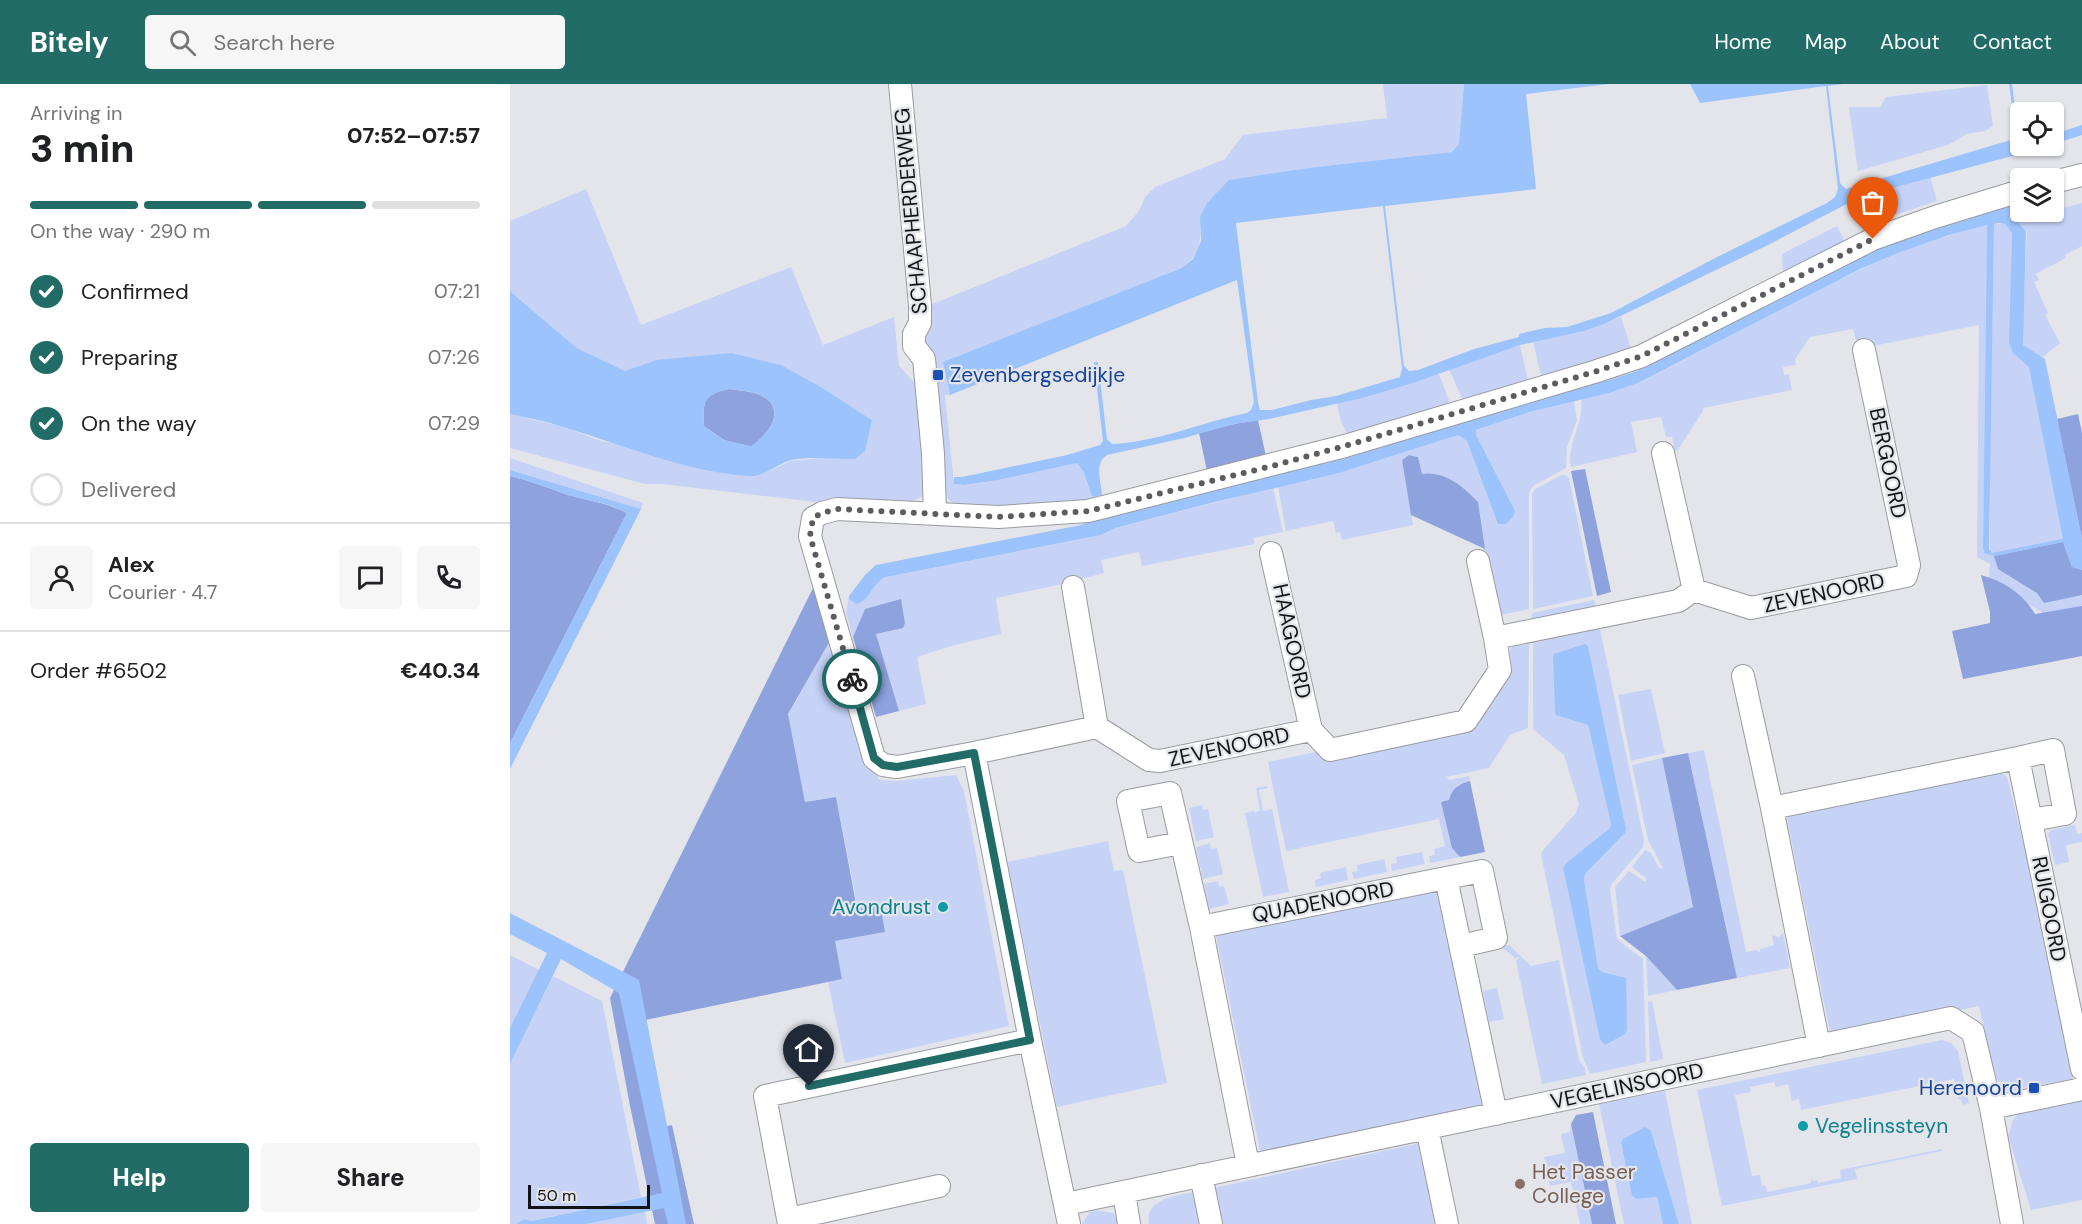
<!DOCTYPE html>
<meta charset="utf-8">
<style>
:root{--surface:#fff;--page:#f6f6f6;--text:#202124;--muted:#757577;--line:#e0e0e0;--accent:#216c67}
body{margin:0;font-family:"DM Sans",sans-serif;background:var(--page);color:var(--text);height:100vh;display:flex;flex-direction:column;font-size:22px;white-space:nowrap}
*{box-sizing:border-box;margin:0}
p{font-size:20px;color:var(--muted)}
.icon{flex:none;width:33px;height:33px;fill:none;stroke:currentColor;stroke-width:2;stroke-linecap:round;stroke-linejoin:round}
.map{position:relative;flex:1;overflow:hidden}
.sheet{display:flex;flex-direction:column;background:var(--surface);width:510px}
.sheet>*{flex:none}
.tools{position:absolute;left:1500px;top:18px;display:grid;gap:12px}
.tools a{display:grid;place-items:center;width:54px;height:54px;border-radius:6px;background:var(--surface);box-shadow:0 2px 4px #0004;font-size:30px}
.scale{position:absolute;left:18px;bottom:15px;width:122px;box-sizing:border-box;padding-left:6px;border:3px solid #121315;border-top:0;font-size:16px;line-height:21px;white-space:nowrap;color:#121315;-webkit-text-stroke:4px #e3e5eb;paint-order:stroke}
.pin{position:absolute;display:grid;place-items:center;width:51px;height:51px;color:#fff;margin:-62px -26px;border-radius:50% 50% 50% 0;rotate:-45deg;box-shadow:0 0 6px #0007}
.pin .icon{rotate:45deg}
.courier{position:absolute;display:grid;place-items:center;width:60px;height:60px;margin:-30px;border:4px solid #216c67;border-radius:50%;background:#fff;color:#222;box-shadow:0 2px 8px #0007}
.overview em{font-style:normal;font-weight:800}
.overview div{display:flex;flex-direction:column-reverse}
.overview{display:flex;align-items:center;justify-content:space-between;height:102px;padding:0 30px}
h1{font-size:39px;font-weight:800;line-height:45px}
.bar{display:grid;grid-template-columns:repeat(4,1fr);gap:9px 6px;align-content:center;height:72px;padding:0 30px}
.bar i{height:8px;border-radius:4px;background:var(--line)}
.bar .current{background:var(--accent)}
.bar p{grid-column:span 4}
.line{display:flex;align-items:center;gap:15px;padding:0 30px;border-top:2px solid var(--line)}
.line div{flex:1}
.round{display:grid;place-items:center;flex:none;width:63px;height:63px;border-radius:6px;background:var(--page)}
ol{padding:0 30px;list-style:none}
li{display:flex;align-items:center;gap:18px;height:66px}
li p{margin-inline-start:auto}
li .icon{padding:6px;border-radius:50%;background:var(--accent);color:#fff;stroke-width:4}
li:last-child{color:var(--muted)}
li i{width:33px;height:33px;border:3px solid var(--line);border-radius:50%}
.action{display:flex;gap:12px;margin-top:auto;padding:12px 30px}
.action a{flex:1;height:69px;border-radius:6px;background:var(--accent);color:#fff;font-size:24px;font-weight:800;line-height:69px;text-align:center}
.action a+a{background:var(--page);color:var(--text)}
header{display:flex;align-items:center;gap:36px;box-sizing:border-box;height:84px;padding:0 30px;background:var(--accent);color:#fff}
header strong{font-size:28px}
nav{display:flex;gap:33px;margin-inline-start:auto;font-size:21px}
.search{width:420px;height:54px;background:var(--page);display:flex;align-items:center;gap:15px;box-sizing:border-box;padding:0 21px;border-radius:6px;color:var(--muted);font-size:22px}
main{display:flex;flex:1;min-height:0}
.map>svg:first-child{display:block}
.green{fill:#c6d3f7;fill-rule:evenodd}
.forest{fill:#8ea2de}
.water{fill:#9cc3fb;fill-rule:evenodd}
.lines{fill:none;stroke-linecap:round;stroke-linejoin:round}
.minor-casing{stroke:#999ba0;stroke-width:24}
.minor{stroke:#fff;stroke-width:22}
.done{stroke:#5b5c60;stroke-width:6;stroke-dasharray:0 10.8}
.route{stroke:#216c67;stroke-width:8}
.transit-dot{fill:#1a4fb4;stroke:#e3e5eb;stroke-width:2}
.culture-dot{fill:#0f9aa8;stroke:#e3e5eb;stroke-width:2}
.education-dot{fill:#8d6e63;stroke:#e3e5eb;stroke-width:2}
.labels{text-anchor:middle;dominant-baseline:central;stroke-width:4.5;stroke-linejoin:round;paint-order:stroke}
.street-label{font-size:21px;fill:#121315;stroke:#e3e5eb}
.transit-label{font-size:21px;fill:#164399;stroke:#e3e5eb;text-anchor:start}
.culture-label{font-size:21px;fill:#0d838f;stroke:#e3e5eb;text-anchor:end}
.education-label{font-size:21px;fill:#785e54;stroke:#e3e5eb;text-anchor:start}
</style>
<header>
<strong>Bitely</strong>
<div class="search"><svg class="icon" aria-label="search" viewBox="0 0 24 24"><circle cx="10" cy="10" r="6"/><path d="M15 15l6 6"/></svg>Search here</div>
<nav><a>Home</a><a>Map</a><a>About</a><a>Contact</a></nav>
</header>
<main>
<section class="sheet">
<div class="overview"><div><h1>3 min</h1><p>Arriving in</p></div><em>07:52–07:57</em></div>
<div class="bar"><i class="current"></i><i class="current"></i><i class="current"></i><i></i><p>On the way · 290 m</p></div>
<ol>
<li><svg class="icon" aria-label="check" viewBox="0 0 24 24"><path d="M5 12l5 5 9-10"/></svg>Confirmed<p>07:21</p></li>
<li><svg class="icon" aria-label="check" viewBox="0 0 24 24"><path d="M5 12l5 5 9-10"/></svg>Preparing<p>07:26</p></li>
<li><svg class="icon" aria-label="check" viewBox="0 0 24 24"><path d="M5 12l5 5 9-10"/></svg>On the way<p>07:29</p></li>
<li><i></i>Delivered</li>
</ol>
<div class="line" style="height:108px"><a class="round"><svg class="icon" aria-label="person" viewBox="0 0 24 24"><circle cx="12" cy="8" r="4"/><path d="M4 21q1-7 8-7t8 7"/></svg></a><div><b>Alex</b><p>Courier · 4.7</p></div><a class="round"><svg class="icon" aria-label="chat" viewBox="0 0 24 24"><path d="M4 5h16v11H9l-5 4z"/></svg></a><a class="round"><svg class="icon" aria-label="phone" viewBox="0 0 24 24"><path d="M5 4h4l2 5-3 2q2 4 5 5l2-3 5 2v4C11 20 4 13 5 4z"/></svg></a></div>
<div class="line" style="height:78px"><div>Order #6502</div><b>€40.34</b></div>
<div class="action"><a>Help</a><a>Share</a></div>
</section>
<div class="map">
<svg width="1572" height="1140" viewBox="0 0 1572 1140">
<rect width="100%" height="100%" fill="#e3e5eb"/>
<path class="green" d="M873,0H954L949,60L942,68L806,83L690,133C691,157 691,168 672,185L433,278L440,311H435L444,400L454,401L488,396L567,379C578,387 582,408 582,421L521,427L446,422L436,413L431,405L414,261V246L420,221L616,142L629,127L635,113L645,103L715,75L733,51L877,34Z
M1477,1L1483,42L1475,47L1457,50L1438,61L1348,87L1339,23H1370L1376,13Z
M1420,93L1427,117L1370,136L1364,109Z
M76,105L131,241L281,183L313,261L384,233L389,282L406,300L415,411L399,419L306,418L152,400H135L0,364V330L54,343L91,357L254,389L281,377L309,374L362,336L311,303L271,281L146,276L115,287L67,264L2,209L0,205V137Z
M1572,119V162L1555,171L1556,174L1529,188L1526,190L1529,196L1524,198L1538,229L1535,231L1550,259L1533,273L1530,271L1572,429V554L1479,495L1480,480L1467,473L1469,241L1363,262L1352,255L1346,256L1343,245L1300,253L1285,275L1286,281L1273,283L1274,291L1279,290L1282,306L1193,324V327L1167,367H1165L1162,353H1156L1151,333L1121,338L1127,368L1061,383C1056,359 1075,339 1071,315L1099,309L1128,299C1215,257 1297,207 1386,170C1415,158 1446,149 1477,141L1473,464L1474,469L1480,468V363L1484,140H1495L1502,149L1501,179L1514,215L1517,148L1507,136Z
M1327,142L1336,160L1273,194L1272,170Z
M1111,233L1122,268L1034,294L1031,291L1023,258L1074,247Z
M1010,261L1018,297L953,317L939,285Z
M928,288L939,316L935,325L840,353C832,343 829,333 827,319L875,307Z
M1064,316L1067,336L1057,363L1056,384L1023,402L1019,409V525L986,532L973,465H974L959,409C945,398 930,387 912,391L908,373L899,371L892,376L903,441L832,456L830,448L826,449L823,437L776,447L768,403L829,389L948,351L957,357L988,439L966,351V346L1023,327Z
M0,374L133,419L131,425L0,386Z
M1052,391H1056L1059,394L1083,512L1023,525L1022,410L1025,405Z
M763,404L773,448L743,454L745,460L632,482L629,468L591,476L594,489L557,499L486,514L491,550L441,562L407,573L416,620L389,627L366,550L395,539L391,516L356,525L343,553L336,529L339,512V515L376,493L591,451L605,444Z
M1084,516L1087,527L1022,540V529Z
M1090,545L1134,756L1133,763L1101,801L1100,806L1107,855L1133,875L1136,978L1080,990L1073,974L1031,770L1033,766L1066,729L1069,720L1054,671L1023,645V559ZM1078,562L1116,745L1115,749L1075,790L1074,795L1088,884L1092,888L1114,951L1095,961L1090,956L1053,784L1056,779L1100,744L1101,740L1078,641L1047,631L1045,628L1043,573Z
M321,555L360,680L370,696L386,697L446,691L454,707L499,942L335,979L318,898L332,895L324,857L375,848L348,825L326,713L295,718L278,631Z
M1019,560L1018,644L1000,651L979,684L936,693L940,696L959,692L960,697L948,701L942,764L950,773L920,779L919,772L925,771L924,765L935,762L929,735L776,767L758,678L811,667L953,646L1001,588L1000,566L1002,563Z
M1141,605L1155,669L1121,677L1108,611Z
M1194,666L1236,868L1247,866L1248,868L1250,867V865L1264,861L1262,851L1269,853L1273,849L1280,884L1227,894L1178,669Z
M1152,674L1183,823L1110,852L1105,803L1119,787L1135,798L1137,795L1122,783L1135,766L1140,768L1150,785L1153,784L1138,756L1122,681Z
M1487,685L1497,693L1531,829L1562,976L1563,995L1501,1006L1486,995L1469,922L1321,953L1276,730Z
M757,702L758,704L749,706L753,727L762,725L779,808L753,813L735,729L744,727L745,729L750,726L746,704Z
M692,721L693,726L698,725L704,753L686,757L679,724Z
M1565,741L1567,750L1572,749V758L1556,761L1559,778L1545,781L1538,750L1541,746Z
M598,757L604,787L613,786L657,999L547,1023L497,778Z
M700,759L701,765L707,764L713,790L693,795L686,763Z
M912,768L915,780L882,787L881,780L887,779L886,773Z
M874,775L877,788L844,795L842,788L848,787L847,781Z
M836,783L838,796L806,803L805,796L811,794L810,789Z
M708,797L709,803L714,802L719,820L699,825L694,800Z
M931,804L978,1025L757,1072L750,1067L706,852Z
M999,861L1021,882L1049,876L1069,976L1075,984L1076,991L1032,1000L1006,877L1010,873L1005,874L993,864L987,865V863Z
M0,871L29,886L0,944Z
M1136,872L1167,906L1138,912Z
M43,892L92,917L131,1113L22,1137L14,1135L6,1140H0V980Z
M987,904L994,935L979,938L973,907Z
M1142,917L1153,975L1140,978L1138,918Z
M1432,956L1441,959L1448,967L1459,1019L1453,1021L1451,1015H1449L1444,995L1291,1026L1289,1015L1282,1017L1278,1000L1266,1003L1264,998L1240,1003L1241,1008L1225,1011L1242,1092L1250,1091L1252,1102H1256L1257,1108L1301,1099V1092L1302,1097L1307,1096L1308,1099L1331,1094L1330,1086L1432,1065V1067L1345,1085L1347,1095L1212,1122L1187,1006Z
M1155,1007L1182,1140H1169L1141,1047L1111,1059V1061L1122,1112L1127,1115L1147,1113L1153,1140H1114L1089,1020Z
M1572,1015V1116L1521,1126L1498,1052L1503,1036L1508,1030Z
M1061,1040L1082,1140H1070L1061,1098L1040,1102L1034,1073L1055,1069L1051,1050L1060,1048Z
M915,1058L934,1140H639C633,1109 683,1111 704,1104Z
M584,1126L604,1129L611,1140H572L579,1129Z
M135,1127L137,1140H76Z"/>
<path class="forest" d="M219,305C232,307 246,307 257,315C276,331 254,353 241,363L214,356L194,342C193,316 193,311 219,305Z
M1568,330L1572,349V455L1547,335Z
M748,336L757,377L698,392L689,349L724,340Z
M899,371L908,373L912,390C934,386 954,403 968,418L975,465L901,431L892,376Z
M1075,385L1101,508L1087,512L1061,387Z
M0,392C20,397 39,404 58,411C79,417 98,419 117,429L0,659Z
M1553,458L1562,483L1572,486V511L1534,519L1527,509L1488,485L1484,472Z
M1471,491C1493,497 1514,510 1525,530L1572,522V572L1453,595L1442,547L1480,539V528Z
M307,496L321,555L278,630L295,718L326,713L347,825L370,821L375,848L325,857L332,895L121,939L144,1045L162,1041L184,1140H145L120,1022L100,914Z
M391,515L395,539L393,544L366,550L389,627L366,633L343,553L355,525Z
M1178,669L1227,894L1167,906L1136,872L1110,852L1183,823L1152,674Z
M960,697L975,768L950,773L942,764L931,718L939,716C942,704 949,700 960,697Z
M1083,1028L1106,1140H1082L1061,1040L1066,1031Z"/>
<path class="water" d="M954,0H1099L1016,10L1026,105L875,122L893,275L894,282L899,287L908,286L964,265L1009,253V250L1035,244L1057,243L1101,229L1209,172L1317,119L1325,113L1328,105L1316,2L1190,19L1180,0H1333L1318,2L1330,99L1336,105L1504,55L1506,51L1499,0H1502L1510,62H1540L1352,112L1258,161L1094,240L1074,247L1010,261L903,299L852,314L759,335L724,340L674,354L597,371C584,379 591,398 592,411L582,413L574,388L567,379L488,396L454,401L444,400V393H452L557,371L590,361L593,357L584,278H588L597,355L602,360C647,358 693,338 737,329L741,326L744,318L727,196L440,311L433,278L672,184L683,175L691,157L690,133L697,119L719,96L806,83L942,68L949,60ZM873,122L892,284L890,293L826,312L801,316L762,326H750L748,318L726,139Z
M1572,41V51L1544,60V50Z
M1510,120V126L1504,129L1508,138L1516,147L1513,261L1535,275L1572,455V486L1562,483L1553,458L1484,472L1474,469L1473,464L1477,141L1439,151L1388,169L1350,185L1128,299L1099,309L1023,327L966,346V351L1005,427L1003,433L996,440H988L957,357L948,351L829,389L705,418L605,444L591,451L376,493C363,498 359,517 347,520L339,515V512L355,491L366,481L571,441L587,434L833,375L1029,312L1099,296L1127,287L1336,179L1374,162L1454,134ZM1488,139L1495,140L1502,149L1499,258L1503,269L1519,283L1553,455L1482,469L1479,465L1484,140Z
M0,205L2,209L67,264L115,287L146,276L221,269L271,281L311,303L362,336L355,367L345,375C325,375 301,372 281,376C267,380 254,393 239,392C176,388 113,361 53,343C36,337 18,334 0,330ZM220,305C232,307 247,307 257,315C276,331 254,353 241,362L214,356L194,342C193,316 193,311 220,305Z
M0,386L131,425L0,685V659L117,429C98,418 78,417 58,411C39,404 20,397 0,392Z
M1075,560L1078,562L1116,745L1115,749L1075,790L1074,795L1088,884L1092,888L1116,894L1117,946L1114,951L1095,961L1090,956L1053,784L1056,779L1100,744L1101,740L1078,641L1046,631L1045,629L1043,573L1044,570Z
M0,829L129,896L176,1140H158L154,1124L76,1140H6L14,1135L22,1137L152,1109L109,909L51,875L0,980V944L37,869L0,850Z
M1135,1043L1141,1047L1169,1140H1153L1147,1113L1127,1115L1122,1112L1111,1059L1113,1055Z"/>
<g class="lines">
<defs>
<path id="minor" d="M390,0L410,221V239L404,250V262L414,275L423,370L425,428
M1544,98L1572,91
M1354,266L1399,481L1396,492L1241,524L1184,506L1168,517L985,554L990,586L956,637L820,666L801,646L650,677L639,676L587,643L464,669L387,683L373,681L364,674L300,452L303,434L312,429L327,425L488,433L578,427L835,362L1084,288L1132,272L1363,155L1425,133L1510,107
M1153,369L1184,506
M761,469L801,646
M968,477L985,554
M563,503L587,643
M1233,592L1262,724L1309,962
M464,669L520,956L559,1140
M1508,674L1543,666L1555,730L1521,736
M1262,724L1508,674L1572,985
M671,759L629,767L618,717L660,709L691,843L738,1081
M936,794L972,787L986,854L951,862
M691,843L936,794L986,1030
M1481,1024L1572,1005
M917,1044L937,1140
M691,1091L701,1140
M614,1108L619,1140
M556,1120L1441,934L1463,948L1481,1024L1502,1140
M279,1135L429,1102
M279,1140L255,1012L520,956"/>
</defs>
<use href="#minor" class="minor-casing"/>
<use href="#minor" class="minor"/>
</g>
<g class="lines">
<path class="done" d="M342,595L300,452L303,434L312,429L327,425L488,433L579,427L762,382L835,362L1084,288L1132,272L1363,155"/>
<path class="route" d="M299,1002L520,956L464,669L387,683L373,681L364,674L342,595"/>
</g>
<g class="transit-dot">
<rect x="422" y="285" width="12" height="12" rx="3"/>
<rect x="1518" y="998" width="12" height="12" rx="3"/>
</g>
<g class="culture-dot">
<circle cx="433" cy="823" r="6"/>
<circle cx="1293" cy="1042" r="6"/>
</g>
<circle class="education-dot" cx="1010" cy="1100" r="6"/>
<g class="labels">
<g class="street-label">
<text transform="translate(401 127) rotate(-95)">SCHAAPHERDERWEG</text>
<text transform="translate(1378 379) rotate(78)">BERGOORD</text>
<text transform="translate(1314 509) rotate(-12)">ZEVENOORD</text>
<text transform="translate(782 557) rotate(78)">HAAGOORD</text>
<text transform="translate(719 663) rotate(-12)">ZEVENOORD</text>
<text transform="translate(813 818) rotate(-11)">QUADENOORD</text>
<text transform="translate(1539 825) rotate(79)">RUIGOORD</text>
<text transform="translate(1117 1002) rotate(-12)">VEGELINSOORD</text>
</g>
<g class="transit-label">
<text x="440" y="291">Zevenbergsedijkje</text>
<text x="1512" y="1004" text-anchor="end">Herenoord</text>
</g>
<g class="culture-label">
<text x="421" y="823">Avondrust</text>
<text x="1305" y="1042" text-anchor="start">Vegelinssteyn</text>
</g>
<g class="education-label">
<text x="1022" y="1088">Het Passer<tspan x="1022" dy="24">College</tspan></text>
</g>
</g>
</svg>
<div class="tools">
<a><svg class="icon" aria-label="locate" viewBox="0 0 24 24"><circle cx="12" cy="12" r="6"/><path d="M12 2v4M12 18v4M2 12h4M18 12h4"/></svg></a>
<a><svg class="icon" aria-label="layers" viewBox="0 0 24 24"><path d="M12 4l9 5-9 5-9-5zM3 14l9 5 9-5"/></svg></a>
</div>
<div class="scale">50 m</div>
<div class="pin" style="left:1363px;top:155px;background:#ea580c"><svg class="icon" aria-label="bag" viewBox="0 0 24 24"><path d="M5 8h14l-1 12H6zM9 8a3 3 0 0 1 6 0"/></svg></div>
<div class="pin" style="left:299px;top:1002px;background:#1f2937"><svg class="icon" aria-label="home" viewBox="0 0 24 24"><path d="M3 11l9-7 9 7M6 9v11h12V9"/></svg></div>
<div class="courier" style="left:342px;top:595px"><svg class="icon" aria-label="bike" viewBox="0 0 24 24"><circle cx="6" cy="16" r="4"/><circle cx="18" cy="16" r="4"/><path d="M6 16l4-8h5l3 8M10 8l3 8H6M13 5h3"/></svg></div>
</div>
</main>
